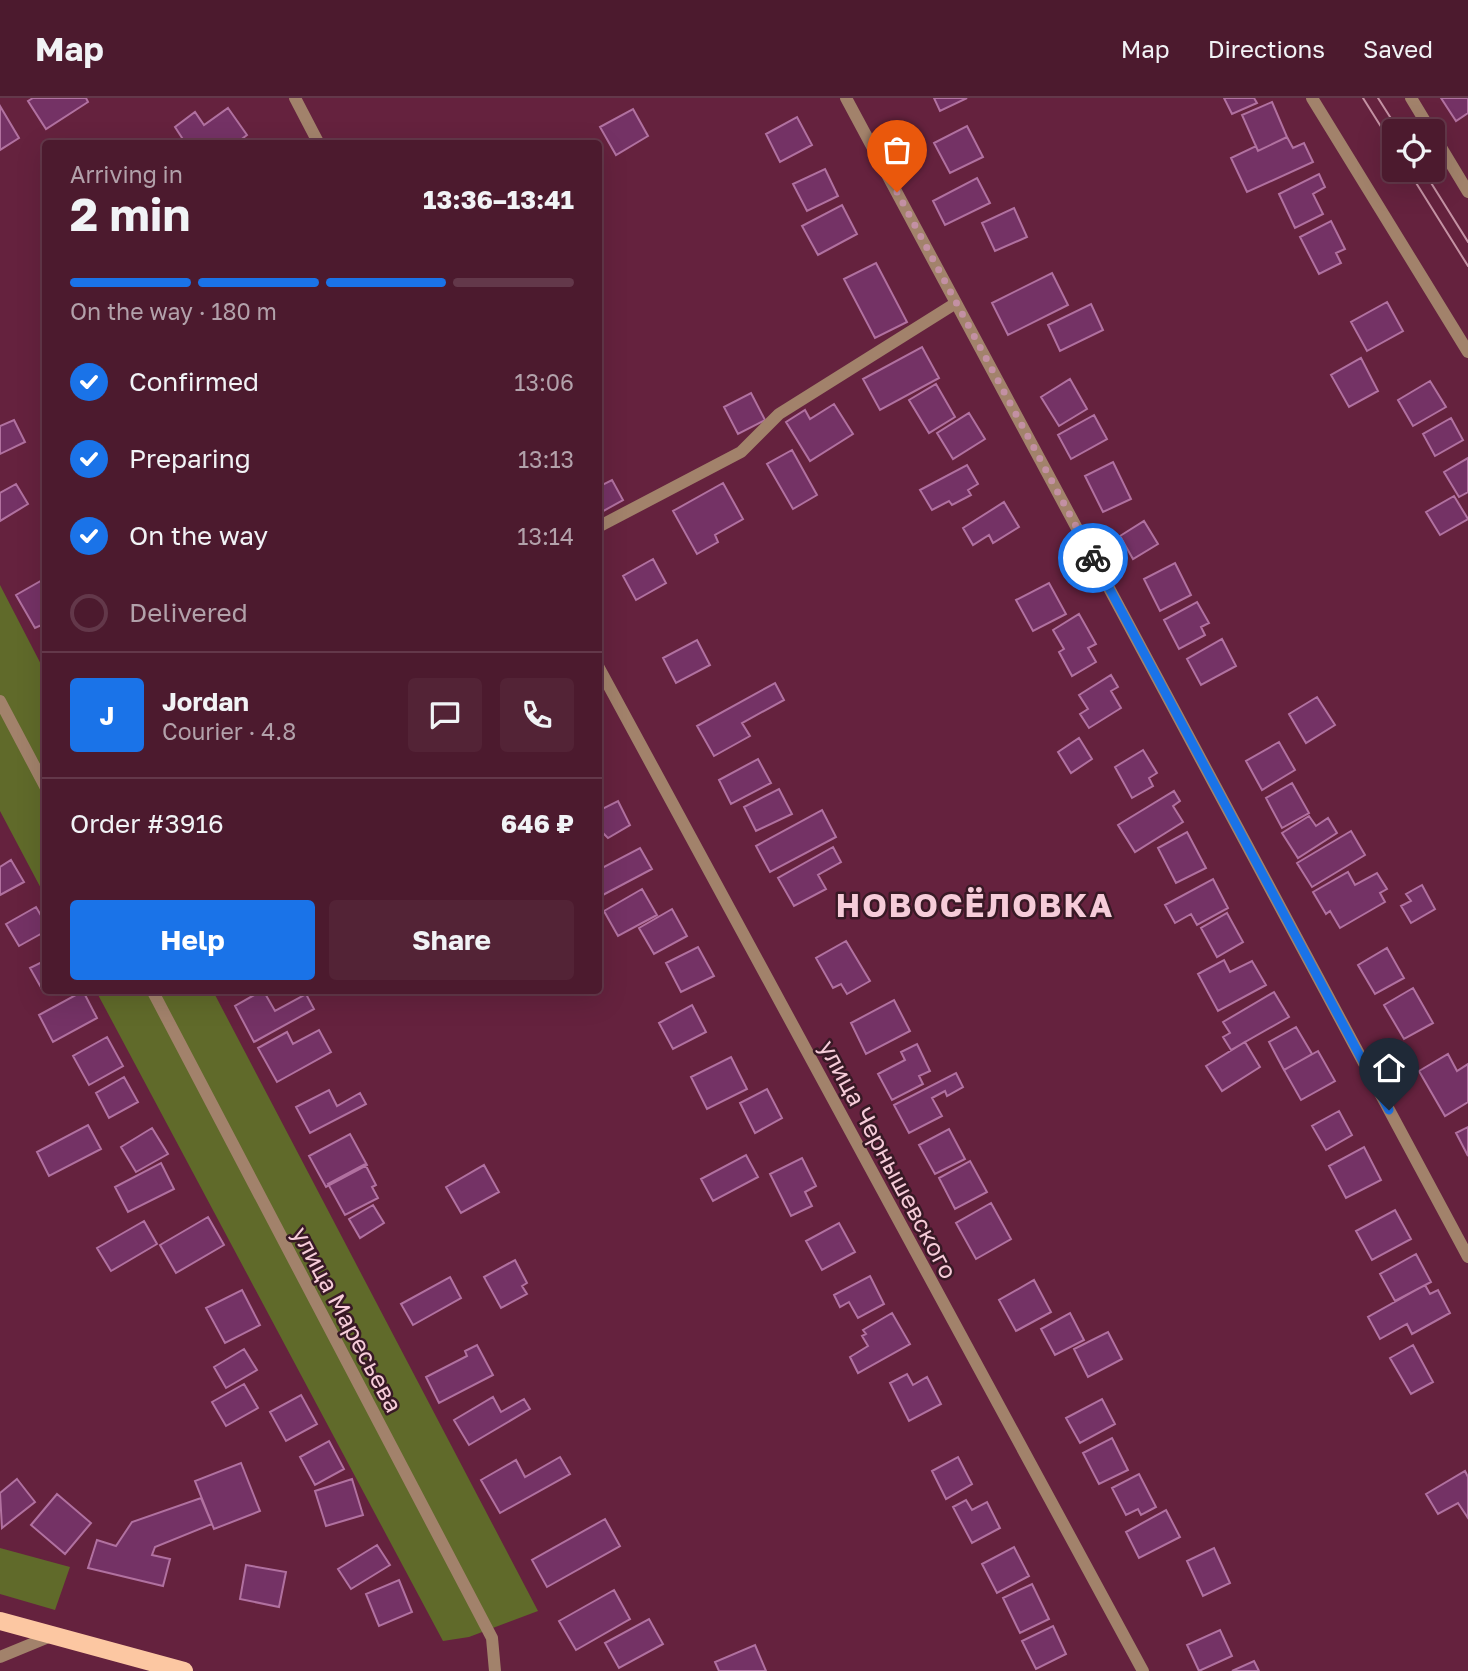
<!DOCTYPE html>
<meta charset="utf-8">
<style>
:root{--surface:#4c1a2e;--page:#532336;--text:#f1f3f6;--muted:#b2a1aa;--line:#63384a;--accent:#1a73e8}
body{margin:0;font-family:"Golos Text",sans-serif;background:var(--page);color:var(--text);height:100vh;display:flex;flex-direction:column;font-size:26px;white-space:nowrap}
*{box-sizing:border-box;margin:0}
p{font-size:23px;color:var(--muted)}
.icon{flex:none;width:38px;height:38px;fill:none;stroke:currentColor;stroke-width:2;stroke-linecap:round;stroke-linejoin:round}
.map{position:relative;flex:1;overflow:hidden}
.drawer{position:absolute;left:42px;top:42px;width:560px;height:854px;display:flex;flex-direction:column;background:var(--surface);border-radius:7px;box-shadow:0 7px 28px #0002,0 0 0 2px var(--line)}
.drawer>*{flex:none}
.fabs{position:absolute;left:1382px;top:21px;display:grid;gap:14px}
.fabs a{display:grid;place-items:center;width:63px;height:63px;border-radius:7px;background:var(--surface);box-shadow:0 7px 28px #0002,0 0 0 2px var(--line);font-size:35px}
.pin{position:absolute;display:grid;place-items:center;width:60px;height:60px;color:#fff;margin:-72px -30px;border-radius:50% 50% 50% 0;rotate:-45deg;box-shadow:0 0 7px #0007}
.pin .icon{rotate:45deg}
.courier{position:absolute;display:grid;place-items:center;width:70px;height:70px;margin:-35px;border:5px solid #1a73e8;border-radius:50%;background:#fff;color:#222;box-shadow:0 2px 9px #0007}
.overview em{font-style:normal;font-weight:700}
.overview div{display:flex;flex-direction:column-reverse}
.overview{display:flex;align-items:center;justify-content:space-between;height:119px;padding:0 28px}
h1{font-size:46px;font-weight:700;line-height:52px}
.bar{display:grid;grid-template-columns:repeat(4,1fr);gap:10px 7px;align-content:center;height:84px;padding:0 28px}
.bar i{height:9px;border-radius:5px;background:var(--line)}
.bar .current{background:var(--accent)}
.bar p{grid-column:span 4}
.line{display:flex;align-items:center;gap:18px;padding:0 28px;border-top:2px solid var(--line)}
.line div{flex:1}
.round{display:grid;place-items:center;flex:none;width:74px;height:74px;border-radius:7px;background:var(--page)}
ol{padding:0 28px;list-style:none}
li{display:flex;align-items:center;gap:21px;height:77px}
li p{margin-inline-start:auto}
li .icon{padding:7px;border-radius:50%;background:var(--accent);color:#fff;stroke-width:4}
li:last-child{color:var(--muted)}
li i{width:38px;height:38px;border:4px solid var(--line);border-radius:50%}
.action{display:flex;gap:14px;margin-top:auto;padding:14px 28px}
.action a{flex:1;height:80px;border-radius:7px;background:var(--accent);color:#fff;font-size:28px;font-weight:700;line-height:80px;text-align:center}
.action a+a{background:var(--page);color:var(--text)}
header{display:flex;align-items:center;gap:42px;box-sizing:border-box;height:98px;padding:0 35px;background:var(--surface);border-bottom:2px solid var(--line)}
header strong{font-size:33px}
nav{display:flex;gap:38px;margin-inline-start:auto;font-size:24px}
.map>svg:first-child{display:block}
.green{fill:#606a2a}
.building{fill:#743265;stroke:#b171a0;stroke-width:2}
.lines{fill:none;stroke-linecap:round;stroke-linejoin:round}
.minor{stroke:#a2826b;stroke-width:12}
.major{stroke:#fcc7a2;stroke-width:18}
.tram{stroke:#c592a4;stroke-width:2}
.done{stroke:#c390a3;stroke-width:7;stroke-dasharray:0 12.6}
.route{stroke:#1a73e8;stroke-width:9}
.labels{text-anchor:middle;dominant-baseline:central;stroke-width:5;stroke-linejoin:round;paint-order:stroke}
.street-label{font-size:24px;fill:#f6ccd9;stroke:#381925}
.district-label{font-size:32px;font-weight:bold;letter-spacing:2px;fill:#f6ccd9;stroke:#381925}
</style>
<header>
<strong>Map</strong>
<nav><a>Map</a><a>Directions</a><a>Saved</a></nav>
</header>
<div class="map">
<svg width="1468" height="1573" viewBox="0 0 1468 1573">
<rect width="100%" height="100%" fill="#65223e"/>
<path class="green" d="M0,487L45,574V798L0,713Z
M96,893H213L538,1513L469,1539L443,1543Z
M0,1450L70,1469L55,1512L0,1496Z"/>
<path class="building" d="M33,0H86L88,4L46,31L28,3Z
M934,0H967L940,13Z
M1224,0H1254L1257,5L1232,16Z
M1441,0H1468V15L1456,23Z
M1272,4L1287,39L1258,53L1242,17Z
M0,8L19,40L0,52Z
M228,10L247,37L235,46H186L175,29L195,14L204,27Z
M633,11L648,38L616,57L600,29Z
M797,19L812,47L780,64L766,36Z
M967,28L983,59L950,75L934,45Z
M1287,39L1293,50L1304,45L1313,64L1247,94L1231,60L1256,48L1258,53Z
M825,71L838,98L807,113L793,86Z
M1319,76L1325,89L1313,96L1323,116L1295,130L1279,96Z
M977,80L990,105L945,127L933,103Z
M842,107L857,136L818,157L802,128Z
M1014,110L1027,139L995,153L982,125Z
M1331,123L1345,151L1336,155L1341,165L1319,176L1300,139Z
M876,165L907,224L875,240L844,181Z
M1052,175L1068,207L1008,237L992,205Z
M1387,204L1403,233L1367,253L1351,224Z
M1091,206L1103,232L1060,253L1048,227Z
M922,249L939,280L880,312L863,281Z
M1361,260L1378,293L1349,309L1331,277Z
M1070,281L1087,311L1059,328L1041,299Z
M1430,283L1446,309L1413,328L1398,302Z
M936,286L955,319L929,335L909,302Z
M751,295L765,322L738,336L724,309Z
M834,306L853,336L810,363L786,324L805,312L810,321Z
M969,315L985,341L953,361L937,335Z
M1094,317L1107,341L1071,361L1058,337Z
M1451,320L1463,342L1435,358L1423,336Z
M14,322L25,344L0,356V328Z
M792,352L817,397L793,411L767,366Z
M1468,360V394L1459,399L1444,374Z
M1113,364L1131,401L1103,414L1085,378Z
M967,367L978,386L968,392L971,397L952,407L949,403L932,412L920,392Z
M612,382L623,402L598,416V389Z
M723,385L743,421L715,437L718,444L697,456L673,413Z
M16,386L28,406L0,423V395Z
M1454,398L1468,421L1440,437L1426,414Z
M1004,404L1019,429L993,445L989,437L973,447L963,430Z
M1144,423L1158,446L1133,461L1120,438Z
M653,461L666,485L636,502L623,478Z
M1175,465L1191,497L1160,513L1144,481Z
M46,480V525L35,530L16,497Z
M1049,485L1066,516L1033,533L1016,502Z
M1197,504L1209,525L1201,529L1205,537L1179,551L1164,522Z
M1079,516L1096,546L1088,550L1096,564L1072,578L1059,554L1064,551L1053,532Z
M1222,541L1236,568L1201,587L1187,561Z
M697,542L710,567L676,585L663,560Z
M1111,577L1118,589L1111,593L1121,610L1089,630L1080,616L1088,611L1079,597Z
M775,585L784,602L742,625L750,638L714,658L697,628Z
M1317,599L1335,627L1306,645L1289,616Z
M1079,640L1092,661L1071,675L1058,654Z
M1279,644L1295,672L1262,692L1246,663Z
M1143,652L1157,675L1149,680L1153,688L1132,700L1115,669Z
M758,661L771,685L731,706L719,682Z
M1292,685L1309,715L1282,730L1266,700Z
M779,691L792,716L756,733L744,709Z
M1174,693L1180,703L1173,708L1183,724L1135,754L1118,727Z
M618,703L630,727L608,740L598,730V713Z
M822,712L836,739L770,774L756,748Z
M1309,718L1316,728L1328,720L1337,735L1298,760L1282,735Z
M1351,733L1365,757L1312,789L1297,765Z
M1187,734L1206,770L1176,785L1158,750Z
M833,749L841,764L818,777L826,791L794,808L778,780Z
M640,750L652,771L599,799L598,772Z
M11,762L24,784L0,797V769Z
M1348,774L1355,787L1377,775L1387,791L1380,795L1385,804L1340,830L1330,813L1326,816L1313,794Z
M1213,781L1228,810L1197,827L1191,816L1175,825L1165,807Z
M1422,787L1435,811L1411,825L1401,808L1411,803L1406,796Z
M642,791L657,817L618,838L604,813Z
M36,809L46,826V833L19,848L6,826Z
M672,811L687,838L654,856L639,830Z
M1227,815L1243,844L1217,859L1201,830Z
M846,843L870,883L847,896L841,886L833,890L816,860Z
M698,849L714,878L681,894L666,865Z
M1387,850L1404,880L1375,896L1358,867Z
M46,862V892L43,893L30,870Z
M1224,862L1230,874L1252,863L1266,887L1218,913L1198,876Z
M1413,890L1433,925L1404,941L1384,907Z
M263,892L275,913L306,896L314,911L254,944L235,908Z
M83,893L97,920L53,944L39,917Z
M1274,894L1289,919L1231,952L1223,939L1230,935L1223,924Z
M894,902L910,933L866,956L851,925Z
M692,907L706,934L673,951L659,925Z
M1296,929L1312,956L1284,972L1269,944Z
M319,932L331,954L277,984L258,950L287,934L293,946Z
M107,939L123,968L89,987L73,958Z
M1245,944L1260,969L1222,993L1206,968Z
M917,946L930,973L919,978L923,986L892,1002L878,976L905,962L901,954Z
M1318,953L1335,983L1301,1002L1284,972Z
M1448,956L1457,973L1468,966V1004L1445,1018L1419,973Z
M731,959L747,991L707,1011L691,979Z
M956,975L963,989L947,998L945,993L932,1000L942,1018L909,1035L894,1007Z
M124,979L138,1004L109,1020L96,995Z
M767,991L782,1020L755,1035L740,1005Z
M329,992L337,1008L360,995L366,1006L310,1035L296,1009Z
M1339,1013L1352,1037L1326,1052L1312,1028Z
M88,1027L101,1051L49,1078L37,1054Z
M1468,1029V1058L1456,1035Z
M152,1030L168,1056L136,1074L121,1049Z
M949,1031L965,1061L935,1076L919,1047Z
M350,1036L367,1067L326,1089L309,1058Z
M1364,1049L1381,1082L1346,1100L1329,1068Z
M746,1057L758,1079L713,1103L701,1081Z
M802,1060L816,1088L805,1094L812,1108L791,1118L770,1076Z
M970,1063L987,1094L955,1111L939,1080Z
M161,1065L174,1091L128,1114L115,1089Z
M365,1066L376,1087L372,1089L378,1100L345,1117L328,1086Z
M484,1067L499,1094L461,1115L446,1089Z
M991,1105L1011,1141L976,1161L956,1125Z
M373,1107L384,1125L360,1140L349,1121Z
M1395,1112L1411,1141L1372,1162L1356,1133Z
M208,1119L224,1147L176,1175L160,1147Z
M144,1123L157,1146L111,1173L97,1150Z
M839,1125L855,1154L822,1172L806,1143Z
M1416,1156L1431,1184L1395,1203L1380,1176Z
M515,1162L527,1185L522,1188L527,1196L501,1210L484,1179Z
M870,1178L884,1206L858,1220L849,1204L840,1209L834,1197Z
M450,1179L461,1200L413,1227L401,1206Z
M1034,1182L1051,1214L1016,1233L999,1202Z
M1425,1187L1430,1196L1438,1192L1450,1215L1412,1236L1407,1226L1380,1241L1368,1219Z
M242,1192L260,1227L225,1245L206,1210Z
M892,1215L910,1246L858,1275L850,1259L868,1248L862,1238L866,1236L863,1232Z
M1070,1215L1084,1242L1055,1257L1041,1231Z
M1108,1234L1122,1261L1088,1279L1074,1251Z
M477,1247L493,1277L439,1305L426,1279L467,1258L465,1253Z
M1413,1247L1433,1284L1411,1296L1390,1260Z
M244,1251L257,1272L226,1290L214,1269Z
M907,1276L913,1287L927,1279L941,1306L909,1323L890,1285Z
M244,1286L258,1310L226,1328L212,1304Z
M301,1297L317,1326L286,1343L270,1314Z
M493,1299L501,1314L524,1301L530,1311L469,1347L454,1322Z
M1102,1301L1115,1326L1080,1345L1066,1320Z
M1112,1340L1128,1372L1099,1386L1083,1355Z
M329,1343L344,1371L315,1387L300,1359Z
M560,1359L570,1376L500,1415L481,1382L516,1362L525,1379Z
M958,1359L972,1386L946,1401L932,1373Z
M241,1365L260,1413L214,1431L195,1383Z
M1465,1373L1468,1379V1420L1458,1405L1438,1416L1426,1396Z
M1139,1376L1156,1409L1141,1417L1138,1411L1126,1417L1112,1390Z
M17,1381L35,1404L2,1430L0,1395Z
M352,1381L363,1417L326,1428L315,1393Z
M57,1396L91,1425L65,1456L31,1427Z
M201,1400L212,1426L155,1449L152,1457L170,1461L163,1488L88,1470L97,1442L116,1448L132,1424Z
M966,1402L972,1412L987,1404L1000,1430L972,1445L953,1409Z
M1166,1412L1180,1439L1139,1460L1126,1434Z
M605,1421L620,1448L547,1489L532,1462Z
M377,1447L390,1467L351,1491L338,1471Z
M1014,1449L1029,1478L997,1495L982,1466Z
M1214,1450L1230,1485L1203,1498L1187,1463Z
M246,1467L286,1474L279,1509L240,1501Z
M399,1482L412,1514L379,1528L366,1496Z
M1032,1486L1049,1521L1020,1535L1003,1500Z
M614,1492L630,1521L576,1552L559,1523Z
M649,1521L663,1546L619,1570L605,1545Z
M1053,1528L1066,1556L1036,1571L1022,1543Z
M1220,1532L1232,1558L1199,1573L1187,1547Z
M755,1547L766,1573H719L715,1564Z
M1254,1563L1259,1573H1232Z"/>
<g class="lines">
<path class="minor" d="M295,0L319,46
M846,0L1468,1159
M1312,0L1468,254
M1411,0L1431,33
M1433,36L1468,94
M598,429L741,354L779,316L956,205
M598,568L1143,1573
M0,603L46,690
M152,892L492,1540L495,1573
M0,1559L51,1538"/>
<path class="major" d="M0,1523L184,1573"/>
<path class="tram" d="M1363,0L1395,51
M1378,0L1399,33
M1408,72L1468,168
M1423,72L1468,144"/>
</g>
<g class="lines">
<path class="done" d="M897,94L1093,460"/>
<path class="route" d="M1093,460L1389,1012"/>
</g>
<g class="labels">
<g class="street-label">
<text transform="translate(889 1061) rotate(62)">улица Чернышевского</text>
<text transform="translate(348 1221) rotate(62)">улица Маресьева</text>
</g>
<g class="district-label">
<text x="975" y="807">НОВОСЁЛОВКА</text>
</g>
</g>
</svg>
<div class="fabs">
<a><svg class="icon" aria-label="locate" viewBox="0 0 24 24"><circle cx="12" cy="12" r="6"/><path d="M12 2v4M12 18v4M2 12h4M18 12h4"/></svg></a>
</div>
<div class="pin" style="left:897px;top:94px;background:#ea580c"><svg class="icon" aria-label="bag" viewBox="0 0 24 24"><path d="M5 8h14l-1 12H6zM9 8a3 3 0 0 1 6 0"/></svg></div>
<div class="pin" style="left:1389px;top:1012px;background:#1f2937"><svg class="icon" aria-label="home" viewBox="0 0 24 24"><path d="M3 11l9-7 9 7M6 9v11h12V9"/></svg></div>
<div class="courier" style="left:1093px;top:460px"><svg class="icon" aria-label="bike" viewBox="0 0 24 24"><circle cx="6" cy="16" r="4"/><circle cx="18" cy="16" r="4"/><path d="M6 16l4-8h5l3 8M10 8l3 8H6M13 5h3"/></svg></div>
<section class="drawer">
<div class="overview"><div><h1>2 min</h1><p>Arriving in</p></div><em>13:36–13:41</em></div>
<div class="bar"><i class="current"></i><i class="current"></i><i class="current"></i><i></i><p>On the way · 180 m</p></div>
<ol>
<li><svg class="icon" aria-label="check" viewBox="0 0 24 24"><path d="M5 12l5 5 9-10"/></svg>Confirmed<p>13:06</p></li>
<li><svg class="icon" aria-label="check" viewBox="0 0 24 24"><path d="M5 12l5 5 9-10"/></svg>Preparing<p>13:13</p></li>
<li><svg class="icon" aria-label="check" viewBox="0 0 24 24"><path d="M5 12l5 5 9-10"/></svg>On the way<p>13:14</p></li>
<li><i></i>Delivered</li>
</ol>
<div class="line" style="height:126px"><b class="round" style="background:var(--accent);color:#fff">J</b><div><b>Jordan</b><p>Courier · 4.8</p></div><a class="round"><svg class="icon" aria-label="chat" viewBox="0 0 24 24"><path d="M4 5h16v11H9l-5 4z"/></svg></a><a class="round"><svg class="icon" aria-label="phone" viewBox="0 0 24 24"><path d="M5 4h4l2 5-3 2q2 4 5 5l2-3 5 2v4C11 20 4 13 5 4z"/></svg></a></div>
<div class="line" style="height:91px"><div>Order #3916</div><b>646 ₽</b></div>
<div class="action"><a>Help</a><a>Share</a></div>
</section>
</div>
